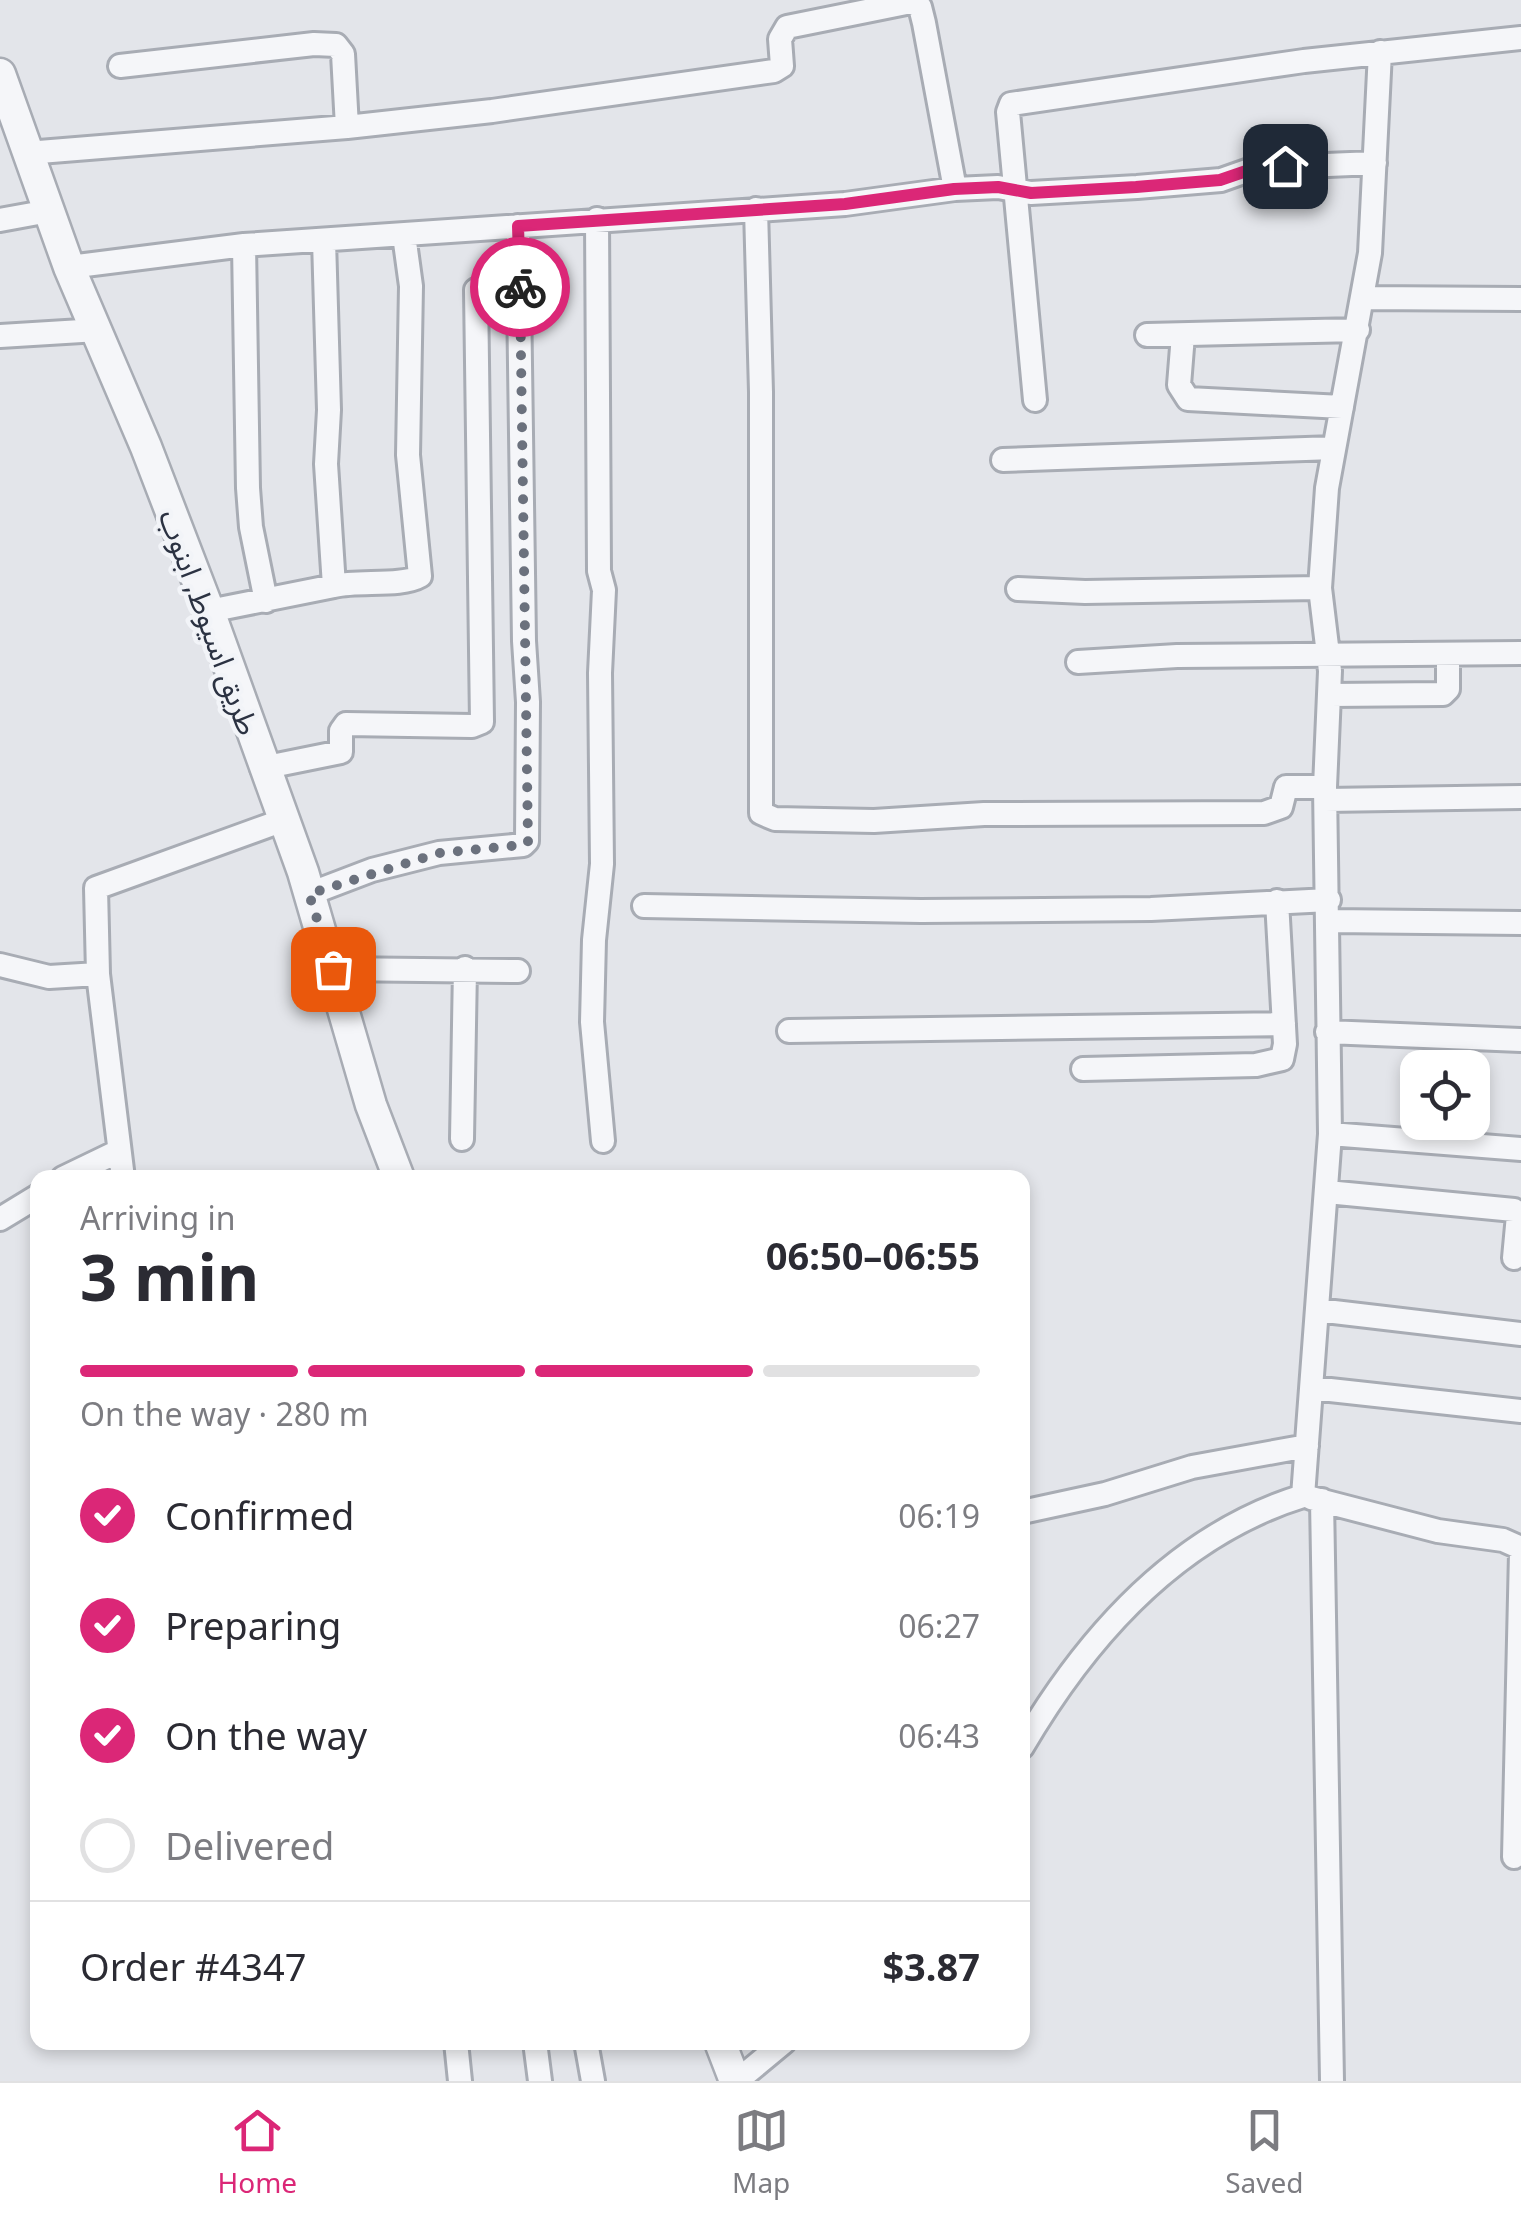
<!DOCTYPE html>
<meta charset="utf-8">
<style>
:root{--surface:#fff;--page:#f2f2f3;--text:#2b2b33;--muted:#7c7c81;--line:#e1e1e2;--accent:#db2777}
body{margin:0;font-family:"Noto Sans","Noto Sans Arabic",sans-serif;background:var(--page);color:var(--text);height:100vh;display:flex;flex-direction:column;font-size:38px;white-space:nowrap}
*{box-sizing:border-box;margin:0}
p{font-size:32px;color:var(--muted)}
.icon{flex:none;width:55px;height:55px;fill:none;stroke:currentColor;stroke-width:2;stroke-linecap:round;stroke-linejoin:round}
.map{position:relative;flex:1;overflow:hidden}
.panel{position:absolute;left:30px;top:1170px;width:1000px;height:880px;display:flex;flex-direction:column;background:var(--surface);border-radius:20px;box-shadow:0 5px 15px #0003}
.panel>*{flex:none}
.fabs{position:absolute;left:1400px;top:1050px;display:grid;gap:20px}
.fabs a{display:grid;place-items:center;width:90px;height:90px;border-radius:20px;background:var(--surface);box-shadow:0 5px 15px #0003;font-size:50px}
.pin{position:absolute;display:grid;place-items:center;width:85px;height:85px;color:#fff;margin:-42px;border-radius:20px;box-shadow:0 5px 15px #0006}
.courier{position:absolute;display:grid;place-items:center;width:100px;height:100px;margin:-50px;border:8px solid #db2777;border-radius:50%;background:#fff;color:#222;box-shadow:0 2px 12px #0007}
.summary em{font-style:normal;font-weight:700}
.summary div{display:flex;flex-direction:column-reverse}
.summary{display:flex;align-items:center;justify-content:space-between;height:170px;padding:0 50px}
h1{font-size:65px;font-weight:700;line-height:75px}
.bar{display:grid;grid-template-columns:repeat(4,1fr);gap:15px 10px;align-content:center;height:120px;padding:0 50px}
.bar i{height:12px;border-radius:8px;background:var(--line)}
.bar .current{background:var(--accent)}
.bar p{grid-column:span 4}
.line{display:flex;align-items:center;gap:25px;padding:0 50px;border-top:2px solid var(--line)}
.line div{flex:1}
ol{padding:0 50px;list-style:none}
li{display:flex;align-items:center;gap:30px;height:110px}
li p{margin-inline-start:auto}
li .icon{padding:10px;border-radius:50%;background:var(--accent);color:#fff;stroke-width:4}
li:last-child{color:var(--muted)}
li i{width:55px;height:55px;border:5px solid var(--line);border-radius:50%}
.menu{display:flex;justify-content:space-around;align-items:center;height:140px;border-top:2px solid var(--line);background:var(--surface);font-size:28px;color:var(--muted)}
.menu a{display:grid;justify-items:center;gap:5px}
.menu .current{color:var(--accent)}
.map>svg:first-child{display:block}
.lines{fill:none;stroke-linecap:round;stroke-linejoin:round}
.minor-casing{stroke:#a8acb4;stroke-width:28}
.tertiary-casing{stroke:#a8acb4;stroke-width:35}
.minor{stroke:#f5f6f9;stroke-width:22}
.tertiary{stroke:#f5f6f9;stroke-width:30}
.done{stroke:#6b717d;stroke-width:10;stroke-dasharray:0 18}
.route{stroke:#db2777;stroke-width:12}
.labels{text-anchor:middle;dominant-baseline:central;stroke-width:9;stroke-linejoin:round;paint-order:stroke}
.street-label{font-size:30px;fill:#2b3242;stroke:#f2f4f8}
</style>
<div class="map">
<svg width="1521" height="2081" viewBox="0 0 1521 2081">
<rect width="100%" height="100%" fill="#e3e5ea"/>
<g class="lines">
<defs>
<path id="minor" d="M120,66L314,44L336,45L343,54L347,127
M27,153L347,127L492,111L774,71L782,66L780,39L787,27L911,2L920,7L924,23L955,189
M756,209L761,392V813L775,819L874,821L984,814L1264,813L1281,807L1286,787H1325
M597,219L599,571L604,590L600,673L602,864L594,940L592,1022L603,1141
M0,220L49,211
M244,245L248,488L251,527L266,601
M69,267L244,245L845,204L955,189L998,187L1031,193L1137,187L1221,180L1255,168L1375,163
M1363,298L1521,299
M1147,335L1358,330
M1183,335L1179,385L1188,399L1342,407
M0,336L98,330
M1035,400L1008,112L1011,104L1304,61L1521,38
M1003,460L1334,448
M334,586C359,580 401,587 420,576L408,455L411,286L404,235
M1018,589L1085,592L1320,588
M209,611L334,586L326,464L329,410L324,240
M1078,662L1177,656L1521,653
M1330,695L1443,694L1448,689V654
M262,768L341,752V731L346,724L472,726L482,722L476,290
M1326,800L1521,797
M309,894L372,870L439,853L523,845L527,841L528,702L524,641L518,226
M644,906L921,911L1151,909L1329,900
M1330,921L1521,923
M0,965L49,977L98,974
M333,969L518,971
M789,1031L1284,1024
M1327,1032L1521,1040
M1083,1069L1256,1065L1282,1059L1285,1044L1277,901
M1330,1134L1521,1149
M462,1139L465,968
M63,1178L119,1151
M123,1178L98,974L96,888L281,821
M1327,1192L1514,1210L1518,1215L1514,1258
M0,1219L38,1196
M1317,1310L1521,1334
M1312,1388L1521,1411
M1311,1498L1438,1531L1503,1540L1521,1548
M1322,1500L1332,2081
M1022,1512L1105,1494L1192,1467L1307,1446
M1022,1747C1087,1636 1177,1535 1303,1496L1330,1134L1325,787L1330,671L1320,588L1327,488L1370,253L1380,52
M1514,1857L1521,1553
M456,2042L460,2081
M535,2042L540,2081
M586,2042L593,2081
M737,2081L784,2042"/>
<path id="tertiary" d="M0,74L69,267L146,447L209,611L303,872L371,1105L399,1178
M720,2042L735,2081"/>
</defs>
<use href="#minor" class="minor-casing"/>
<use href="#tertiary" class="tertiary-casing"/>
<use href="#minor" class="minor"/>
<use href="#tertiary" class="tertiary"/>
</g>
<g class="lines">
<path class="done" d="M333,969L309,894L439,853L523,845L528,842L520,287"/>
<path class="route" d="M520,287L518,226L845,204L954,189L998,187L1031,193L1136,187L1220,180L1255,168L1285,166"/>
</g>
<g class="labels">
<g class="street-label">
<text transform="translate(210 622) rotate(70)">طريق اسيوط, ابنوب</text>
</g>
</g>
</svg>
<div class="fabs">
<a><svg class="icon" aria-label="locate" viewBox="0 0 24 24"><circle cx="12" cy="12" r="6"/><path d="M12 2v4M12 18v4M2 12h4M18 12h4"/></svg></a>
</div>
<div class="pin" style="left:333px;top:969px;background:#ea580c"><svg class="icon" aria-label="bag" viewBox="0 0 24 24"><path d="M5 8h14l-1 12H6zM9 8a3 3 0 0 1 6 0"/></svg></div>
<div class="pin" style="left:1285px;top:166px;background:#1f2937"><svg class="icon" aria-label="home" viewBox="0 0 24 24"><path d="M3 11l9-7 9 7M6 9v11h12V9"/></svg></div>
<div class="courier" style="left:520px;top:287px"><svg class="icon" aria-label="bike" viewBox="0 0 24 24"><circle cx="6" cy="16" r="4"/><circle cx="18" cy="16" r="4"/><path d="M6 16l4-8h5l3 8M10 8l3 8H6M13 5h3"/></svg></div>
<section class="panel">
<div class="summary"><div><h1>3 min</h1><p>Arriving in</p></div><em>06:50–06:55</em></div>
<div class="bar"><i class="current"></i><i class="current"></i><i class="current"></i><i></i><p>On the way · 280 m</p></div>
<ol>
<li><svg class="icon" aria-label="check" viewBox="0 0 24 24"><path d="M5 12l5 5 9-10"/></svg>Confirmed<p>06:19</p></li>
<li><svg class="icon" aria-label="check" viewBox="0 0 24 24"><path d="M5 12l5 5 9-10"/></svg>Preparing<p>06:27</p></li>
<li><svg class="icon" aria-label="check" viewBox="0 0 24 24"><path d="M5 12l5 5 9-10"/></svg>On the way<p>06:43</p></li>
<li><i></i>Delivered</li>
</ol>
<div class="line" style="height:130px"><div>Order #4347</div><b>$3.87</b></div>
</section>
</div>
<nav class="menu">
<a class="current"><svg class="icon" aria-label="home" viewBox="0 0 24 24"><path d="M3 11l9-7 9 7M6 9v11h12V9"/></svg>Home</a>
<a><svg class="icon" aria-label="map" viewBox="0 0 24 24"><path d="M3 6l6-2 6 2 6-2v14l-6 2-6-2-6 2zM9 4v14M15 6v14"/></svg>Map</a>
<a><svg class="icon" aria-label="saved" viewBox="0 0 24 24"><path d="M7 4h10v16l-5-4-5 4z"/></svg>Saved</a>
</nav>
